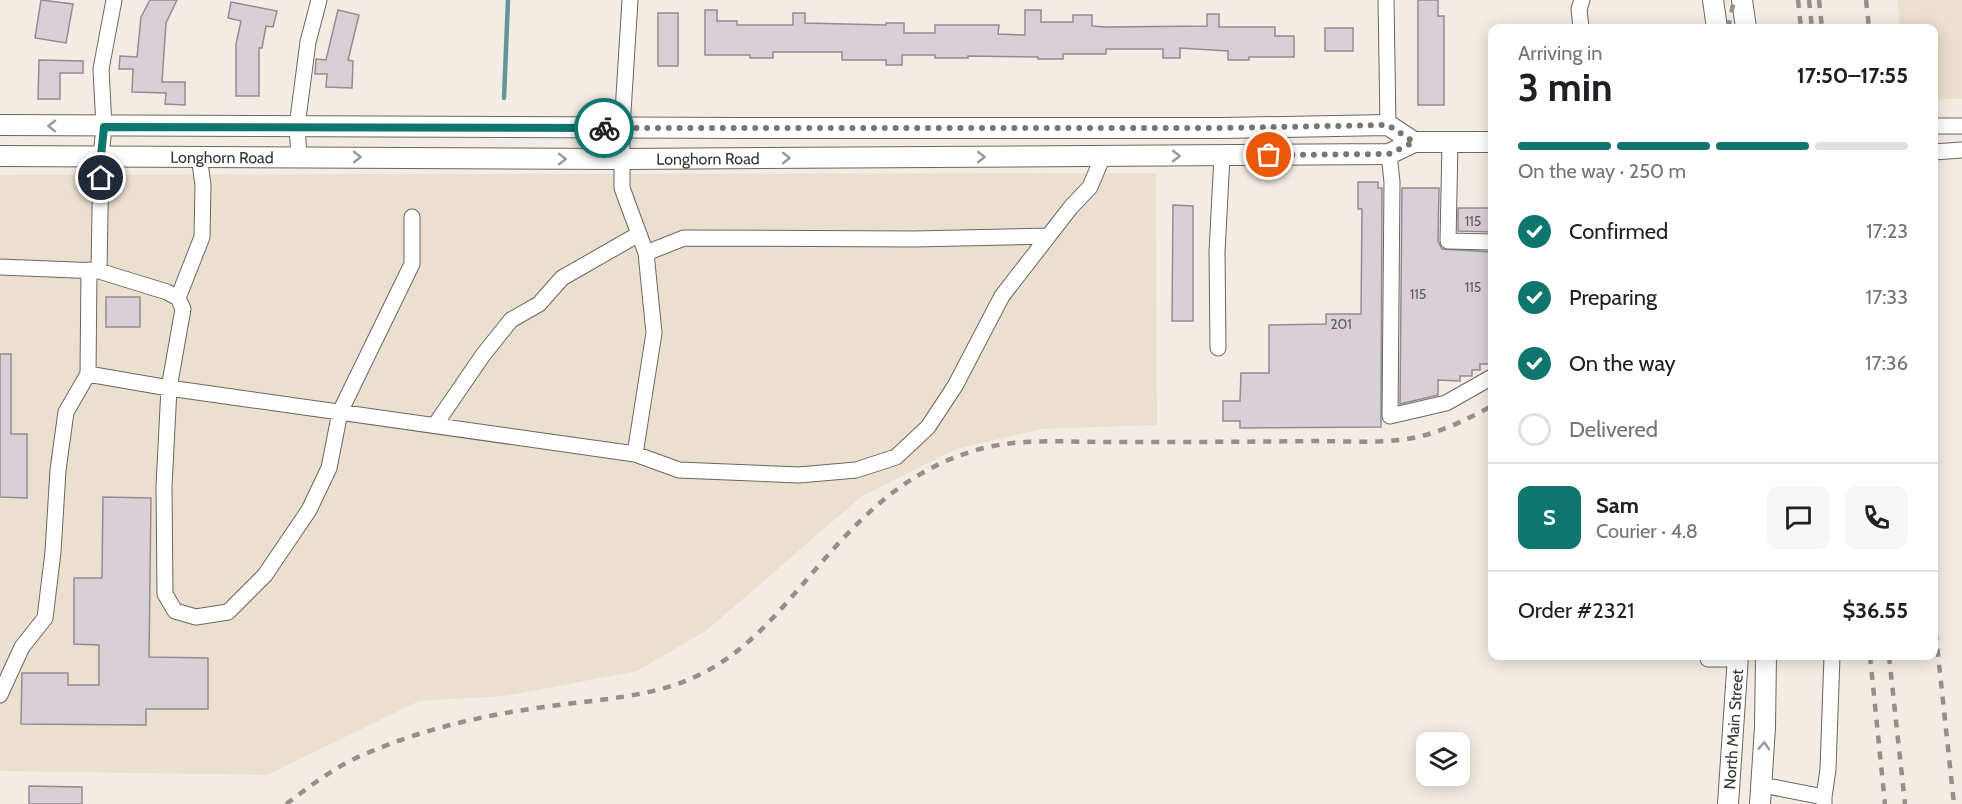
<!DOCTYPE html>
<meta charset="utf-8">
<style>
:root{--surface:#fff;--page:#f6f6f6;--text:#202124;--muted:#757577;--line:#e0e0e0;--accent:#0f766e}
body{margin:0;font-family:Cabin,sans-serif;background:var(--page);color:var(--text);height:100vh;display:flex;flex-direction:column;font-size:22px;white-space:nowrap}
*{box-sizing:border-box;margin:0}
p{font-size:20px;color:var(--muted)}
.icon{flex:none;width:33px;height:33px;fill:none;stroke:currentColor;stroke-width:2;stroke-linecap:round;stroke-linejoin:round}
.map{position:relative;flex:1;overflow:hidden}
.side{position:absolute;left:1488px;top:24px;width:450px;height:636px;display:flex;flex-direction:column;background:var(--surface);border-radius:12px;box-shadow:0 3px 15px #0003}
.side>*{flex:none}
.tools{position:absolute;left:1416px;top:732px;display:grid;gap:12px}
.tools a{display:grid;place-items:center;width:54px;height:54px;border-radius:12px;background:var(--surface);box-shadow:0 3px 15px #0003;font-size:30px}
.pin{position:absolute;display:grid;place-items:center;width:51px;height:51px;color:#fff;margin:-26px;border:3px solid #fff;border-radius:50%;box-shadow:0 2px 6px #0007}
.courier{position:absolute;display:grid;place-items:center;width:60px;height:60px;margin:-30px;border:4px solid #0f766e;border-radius:50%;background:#fff;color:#222;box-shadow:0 2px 8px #0007}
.headline em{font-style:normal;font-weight:800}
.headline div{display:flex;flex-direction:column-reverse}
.headline{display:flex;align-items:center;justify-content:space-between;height:102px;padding:0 30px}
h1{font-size:39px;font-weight:800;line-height:45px}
.bar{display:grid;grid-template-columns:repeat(4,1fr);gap:9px 6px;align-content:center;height:72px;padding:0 30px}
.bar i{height:8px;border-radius:4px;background:var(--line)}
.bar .current{background:var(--accent)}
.bar p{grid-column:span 4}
.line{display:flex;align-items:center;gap:15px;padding:0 30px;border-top:2px solid var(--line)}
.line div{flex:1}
.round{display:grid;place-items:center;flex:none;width:63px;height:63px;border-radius:12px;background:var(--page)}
ol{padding:0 30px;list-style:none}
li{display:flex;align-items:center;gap:18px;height:66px}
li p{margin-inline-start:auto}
li .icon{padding:6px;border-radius:50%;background:var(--accent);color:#fff;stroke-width:4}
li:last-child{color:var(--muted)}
li i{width:33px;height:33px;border:3px solid var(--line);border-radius:50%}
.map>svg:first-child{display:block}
.built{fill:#ebdfd0}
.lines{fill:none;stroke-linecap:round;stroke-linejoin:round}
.stream{stroke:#609697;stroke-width:4.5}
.building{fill:#d7d0d7;stroke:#938c93;stroke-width:1.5}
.minor-casing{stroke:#6c665f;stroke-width:17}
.major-casing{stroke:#6c665f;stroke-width:22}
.minor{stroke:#fff;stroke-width:15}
.major{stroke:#fff;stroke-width:20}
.rail{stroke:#948f89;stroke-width:4.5;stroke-dasharray:8 8;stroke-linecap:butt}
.oneway{stroke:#9b9a98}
.done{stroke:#797570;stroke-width:6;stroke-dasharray:0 10.8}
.route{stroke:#0f766e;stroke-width:8}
.labels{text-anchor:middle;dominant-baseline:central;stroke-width:4.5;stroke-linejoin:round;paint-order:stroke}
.number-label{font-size:14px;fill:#5f5c5a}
.street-label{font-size:16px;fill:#373531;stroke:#f3ece4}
</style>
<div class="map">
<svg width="1962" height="804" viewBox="0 0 1962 804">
<rect width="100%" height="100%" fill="#f3ece4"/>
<path class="built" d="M1897,0H1962V99H1934V28H1900Z
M1156,173L1157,425L1041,429L956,449L862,496L707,630L637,671L505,696L419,701L267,775L0,771V175Z"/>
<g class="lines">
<path class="stream" d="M504,98L508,0"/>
</g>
<path class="building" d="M41,0L73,4L66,43L35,38Z
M150,0H177L166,23L162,82H185V105L165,104L166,93L132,92L133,69H119L120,56L137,57L141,17Z
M1418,0H1438V16H1444V105H1418Z
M231,2L277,11L273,27L266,26L262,48H259V96H236V44L241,21L228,18Z
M338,10L359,15L348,60L353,61L352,88L326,87L327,74H315L316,59L326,60Z
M705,10H717V21H737V25H793V13H805V23L886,25V23H904V33H935V25H999L998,34L1025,35V10H1041V22H1073V15H1092V26L1106,27L1207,26V14H1219V27H1275V36H1294V57H1249V60H1228V51L1180,48V58H1163V49H1106V54H1063V59H1038V57L968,56V58H935V55H902V65H886V60H842V52H773V58H750V55H705Z
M658,13H678V66H658Z
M1325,28H1353V51H1325Z
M39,60L83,61V73H60V99H38Z
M1358,182H1378V188H1382L1381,427L1240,428V421H1223V401H1240L1241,373H1269V325L1326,324V314H1361L1362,209H1358Z
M1402,188H1439L1438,241L1442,249L1492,252V364H1480V370H1472V376H1460V381L1438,380V395L1400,404Z
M1173,205L1193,206V321H1172Z
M1458,208H1492V232L1458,231Z
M106,297H140V327H106Z
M0,354H11V434H27V498L0,497Z
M103,497L151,498L149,657L208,658V709H146V725L21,724L22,673H68V685H99V645L74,644V578H102Z
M29,786L82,787V804H29Z"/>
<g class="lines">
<defs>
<path id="minor" d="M630,0L622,128V188L646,253L654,333L635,454
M1386,0L1388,125
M1581,28L1579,9L1582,0
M1934,126H1962
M1450,142L1448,241L1492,242
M1934,152L1962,150
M1389,154L1392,182L1390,416L1446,403L1492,377
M299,157L297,126L308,42L319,0
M646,253L684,238L914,239L1048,236
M0,267L99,271L101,156L104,127L101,69L114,0
M99,271L167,292L178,298L183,309L169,388L635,454L679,470L799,475L856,470L896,457L928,427L955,386L1002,296L1071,207L1090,187L1103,156
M178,298L202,237L203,185L199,156
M1218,348L1217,252L1222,156
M88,374L169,388L164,486L165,594L175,611L196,617L228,612L265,575L309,510L329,468L340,412L412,264V217
M435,425L483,355L511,320L539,304L562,278L639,234
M1708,656V659H1738
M0,695L22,647L45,618L53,552L58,470L66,412L88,374L89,270
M1762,785L1824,797V804
M1824,797L1828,769L1832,656"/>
<g id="major">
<path d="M1713,0L1717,28"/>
<path d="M1742,0L1746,28"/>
<path d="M0,125L741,128H1222L1388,125L1414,142"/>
<path id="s1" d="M0,156L622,159L1389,154L1414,142H1492"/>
<path id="s2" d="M1728,804L1738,656"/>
<path d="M1760,804L1765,727L1766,656"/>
</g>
</defs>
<use href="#minor" class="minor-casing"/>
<use href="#major" class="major-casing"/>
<use href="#minor" class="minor"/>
<use href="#major" class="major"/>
<path class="rail" d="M1798,0L1801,28
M1809,0L1812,28
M1819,0L1822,28
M1866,0L1869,28
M1728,28L1734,0
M1934,617L1954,804
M1870,656L1885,804
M1889,656L1905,804
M286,804C309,787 332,769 358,757C419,730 478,716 544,707C598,699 656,698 705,672C754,646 785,604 821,563C867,510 911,468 980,449C1021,438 1065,442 1106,442C1175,442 1244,442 1313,441C1341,441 1371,443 1399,440C1432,437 1464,421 1492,406"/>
</g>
<defs><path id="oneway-chevron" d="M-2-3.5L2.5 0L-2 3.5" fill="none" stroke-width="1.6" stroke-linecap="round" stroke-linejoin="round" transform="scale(1.5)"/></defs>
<g class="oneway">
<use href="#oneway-chevron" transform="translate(52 126) rotate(-179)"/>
<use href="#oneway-chevron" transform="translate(1176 156)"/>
<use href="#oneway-chevron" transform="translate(357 157)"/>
<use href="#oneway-chevron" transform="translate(981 157)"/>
<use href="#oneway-chevron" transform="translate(786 158)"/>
<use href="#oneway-chevron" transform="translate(562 159)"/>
<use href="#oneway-chevron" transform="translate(1764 746) rotate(-87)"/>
</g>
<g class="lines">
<path class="done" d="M604,128H1222L1388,125L1414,142L1389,154L1269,155"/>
<path class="route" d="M101,178V156L104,127L604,128"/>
</g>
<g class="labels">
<g class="number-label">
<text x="1473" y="221">115</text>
<text x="1473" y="287">115</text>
<text x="1418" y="294">115</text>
<text x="1341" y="324">201</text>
</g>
<g class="street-label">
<text stroke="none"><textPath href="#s1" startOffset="222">Longhorn Road</textPath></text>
<text stroke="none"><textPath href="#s1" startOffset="708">Longhorn Road</textPath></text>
<text stroke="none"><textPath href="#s2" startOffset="75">North Main Street</textPath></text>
</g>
</g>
</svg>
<div class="tools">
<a><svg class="icon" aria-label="layers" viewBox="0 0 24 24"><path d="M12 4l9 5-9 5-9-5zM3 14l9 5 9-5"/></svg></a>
</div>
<div class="pin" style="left:1269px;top:155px;background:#ea580c"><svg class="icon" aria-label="bag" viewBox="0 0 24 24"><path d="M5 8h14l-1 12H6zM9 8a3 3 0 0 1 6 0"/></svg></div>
<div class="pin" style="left:101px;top:178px;background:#1f2937"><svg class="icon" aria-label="home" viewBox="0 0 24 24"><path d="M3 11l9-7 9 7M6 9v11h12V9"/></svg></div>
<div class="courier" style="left:604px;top:128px"><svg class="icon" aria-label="bike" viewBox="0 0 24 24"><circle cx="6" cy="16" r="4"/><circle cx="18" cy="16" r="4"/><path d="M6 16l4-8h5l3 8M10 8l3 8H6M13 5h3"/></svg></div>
<section class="side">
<div class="headline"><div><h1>3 min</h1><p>Arriving in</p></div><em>17:50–17:55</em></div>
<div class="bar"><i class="current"></i><i class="current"></i><i class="current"></i><i></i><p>On the way · 250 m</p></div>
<ol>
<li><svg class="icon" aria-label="check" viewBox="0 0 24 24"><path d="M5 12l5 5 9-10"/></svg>Confirmed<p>17:23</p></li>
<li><svg class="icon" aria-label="check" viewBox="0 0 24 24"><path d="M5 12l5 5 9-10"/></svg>Preparing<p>17:33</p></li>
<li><svg class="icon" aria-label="check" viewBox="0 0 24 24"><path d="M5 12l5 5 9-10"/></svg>On the way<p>17:36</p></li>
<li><i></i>Delivered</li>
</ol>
<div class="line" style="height:108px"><b class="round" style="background:var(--accent);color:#fff">S</b><div><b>Sam</b><p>Courier · 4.8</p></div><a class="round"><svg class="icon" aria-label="chat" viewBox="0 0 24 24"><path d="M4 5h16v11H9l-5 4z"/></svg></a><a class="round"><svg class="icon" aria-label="phone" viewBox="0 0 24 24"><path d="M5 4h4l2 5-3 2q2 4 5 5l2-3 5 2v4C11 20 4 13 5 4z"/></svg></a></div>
<div class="line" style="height:78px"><div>Order #2321</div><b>$36.55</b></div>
</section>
</div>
